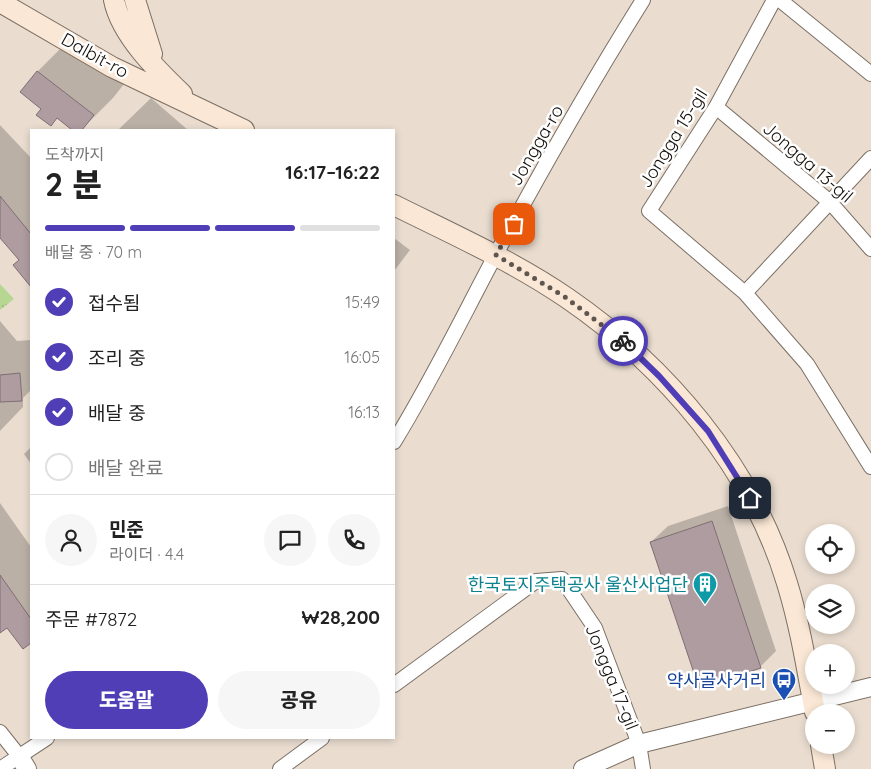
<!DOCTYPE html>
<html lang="ko">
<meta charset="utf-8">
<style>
:root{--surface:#fff;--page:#f6f6f6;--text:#222;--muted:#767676;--line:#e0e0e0;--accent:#4f3eb5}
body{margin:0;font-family:Quicksand,"Noto Sans KR",sans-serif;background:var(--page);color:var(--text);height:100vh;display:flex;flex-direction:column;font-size:19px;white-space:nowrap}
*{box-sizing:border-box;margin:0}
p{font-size:16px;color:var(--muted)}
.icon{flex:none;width:28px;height:28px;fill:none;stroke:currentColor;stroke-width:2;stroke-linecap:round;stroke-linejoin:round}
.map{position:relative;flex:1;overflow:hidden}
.drawer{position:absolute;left:30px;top:129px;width:365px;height:610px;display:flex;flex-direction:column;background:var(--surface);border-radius:0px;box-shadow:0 2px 8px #0003}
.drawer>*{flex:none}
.buttons{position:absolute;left:805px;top:524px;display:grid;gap:10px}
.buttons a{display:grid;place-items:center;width:50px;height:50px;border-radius:50%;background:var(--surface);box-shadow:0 2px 8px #0003;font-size:25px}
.pin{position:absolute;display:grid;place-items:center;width:42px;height:42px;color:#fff;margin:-21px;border-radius:10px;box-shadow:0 2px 8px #0006}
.courier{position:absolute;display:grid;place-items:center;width:50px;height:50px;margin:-25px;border:4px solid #4f3eb5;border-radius:50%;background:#fff;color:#222;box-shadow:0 1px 6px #0007}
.head em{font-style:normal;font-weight:800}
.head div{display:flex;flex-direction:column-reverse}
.head{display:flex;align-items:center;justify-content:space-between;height:85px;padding:0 15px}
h1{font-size:32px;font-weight:800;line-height:38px}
.bar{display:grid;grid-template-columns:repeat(4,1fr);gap:8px 5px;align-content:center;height:60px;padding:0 15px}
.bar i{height:6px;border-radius:4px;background:var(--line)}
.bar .on{background:var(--accent)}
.bar p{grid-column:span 4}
.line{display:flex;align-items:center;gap:12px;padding:0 15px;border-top:1px solid var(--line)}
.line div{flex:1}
.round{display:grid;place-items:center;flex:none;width:52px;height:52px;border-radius:26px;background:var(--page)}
ol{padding:0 15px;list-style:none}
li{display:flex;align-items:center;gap:15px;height:55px}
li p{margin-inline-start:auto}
li .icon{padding:5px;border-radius:50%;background:var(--accent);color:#fff;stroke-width:4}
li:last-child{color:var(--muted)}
li i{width:28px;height:28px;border:2px solid var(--line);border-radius:50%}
.action{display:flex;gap:10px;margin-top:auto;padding:10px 15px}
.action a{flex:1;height:58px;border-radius:30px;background:var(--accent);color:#fff;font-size:20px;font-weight:800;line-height:58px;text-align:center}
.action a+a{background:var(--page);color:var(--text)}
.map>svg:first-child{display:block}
.grass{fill:url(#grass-tufts)}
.shadow{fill:#0003}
.building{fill:#ae9ca1;stroke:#7f6e73}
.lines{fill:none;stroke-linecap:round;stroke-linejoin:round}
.minor-casing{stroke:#7b6f64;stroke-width:16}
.tertiary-casing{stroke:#7b6f64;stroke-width:20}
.secondary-casing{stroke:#7b6f64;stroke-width:22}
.minor{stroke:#fff;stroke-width:14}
.tertiary{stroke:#fff;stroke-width:18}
.secondary{stroke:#fae7d5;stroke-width:20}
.done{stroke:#5e564f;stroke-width:5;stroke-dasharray:0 9}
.route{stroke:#4f3eb5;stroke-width:6}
.labels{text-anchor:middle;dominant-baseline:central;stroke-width:5;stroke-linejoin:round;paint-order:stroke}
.street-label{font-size:18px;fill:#120e0a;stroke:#fff}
.culture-label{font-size:18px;fill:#0d838f;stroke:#fff;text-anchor:end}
.transit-label{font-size:18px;fill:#164399;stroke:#fff;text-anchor:end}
</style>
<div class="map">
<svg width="871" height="769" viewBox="0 0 871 769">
<defs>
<pattern id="grass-tufts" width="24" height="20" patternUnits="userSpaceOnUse" patternTransform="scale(1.25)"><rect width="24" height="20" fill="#b6d691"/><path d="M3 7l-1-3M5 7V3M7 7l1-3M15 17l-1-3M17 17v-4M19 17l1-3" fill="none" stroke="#9bb67c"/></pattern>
</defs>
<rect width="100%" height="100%" fill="#eaddd0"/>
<path class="grass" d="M0,284L14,299L0,310Z"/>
<path class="shadow" d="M73,36L128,79L113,98L81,130H74L58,117L51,124L42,108L37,72Z
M151,98L188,130H118Z
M0,125L31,158V278L27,281L20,260L0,232Z
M394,238L410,250L394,271Z
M0,321L17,341L31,340V390L23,398V407L0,431Z
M31,447V464L24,454Z
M0,503L31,547V642L23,647L8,626L0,630Z
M728,506L776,651L760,667L651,542L668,526Z"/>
<path class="building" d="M37,71L94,115L82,130H72L57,118L51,126L36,115L41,109L20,92Z
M0,196L31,234V287L13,265L19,260L0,238Z
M20,373L22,401L0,402V375Z
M712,521L761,668L699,688L650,542Z
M0,575L31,619V643L23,649L7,628L0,633Z"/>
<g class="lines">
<defs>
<path id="minor" d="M774,0L716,107L649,211L745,293L807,364L871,467
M780,0L871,74
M716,107L830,202L871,249
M745,293L871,158
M394,442C431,382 462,318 495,256C542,169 591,83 643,0
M394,685L536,581L562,579L595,628L639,744L643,769
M0,732L19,756
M0,769L47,738
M280,769L322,738"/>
<path id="tertiary" d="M19,756L27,769
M583,769L639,744L871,687"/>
<path id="secondary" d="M114,0C121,35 157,70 182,94
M135,0L152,54
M0,2L112,67L244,130
M394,205C452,234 513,261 567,298C666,366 752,467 787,583C800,625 807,669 815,712
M821,745L825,769"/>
</defs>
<use href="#minor" class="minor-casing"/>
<use href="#tertiary" class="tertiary-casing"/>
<use href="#secondary" class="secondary-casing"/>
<use href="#minor" class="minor"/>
<use href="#tertiary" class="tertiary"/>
<use href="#secondary" class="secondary"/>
</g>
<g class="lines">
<path class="done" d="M514,224L496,255L565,297L623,341"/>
<path class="route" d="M623,341L659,376L708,431L750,498"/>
</g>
<defs>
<symbol id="building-pin" viewBox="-11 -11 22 30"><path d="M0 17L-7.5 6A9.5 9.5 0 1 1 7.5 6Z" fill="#0f9aa8" stroke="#fff"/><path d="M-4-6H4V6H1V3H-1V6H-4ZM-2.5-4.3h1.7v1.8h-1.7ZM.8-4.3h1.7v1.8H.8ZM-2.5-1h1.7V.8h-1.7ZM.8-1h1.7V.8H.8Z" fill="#fff"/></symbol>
<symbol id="bus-pin" viewBox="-11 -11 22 30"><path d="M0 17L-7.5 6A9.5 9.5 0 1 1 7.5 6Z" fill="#1a4fb4" stroke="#fff"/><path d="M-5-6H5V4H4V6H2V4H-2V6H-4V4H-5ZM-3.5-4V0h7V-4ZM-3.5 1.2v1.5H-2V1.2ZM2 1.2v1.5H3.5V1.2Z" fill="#fff"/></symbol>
</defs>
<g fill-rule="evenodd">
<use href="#building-pin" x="691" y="570" width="28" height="38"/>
<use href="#bus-pin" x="770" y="666" width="28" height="38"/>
</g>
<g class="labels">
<g class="street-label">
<text transform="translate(95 55) rotate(29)">Dalbit-ro</text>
<text transform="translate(673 138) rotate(-58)">Jongga 15-gil</text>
<text transform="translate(536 145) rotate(-60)">Jongga-ro</text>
<text transform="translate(808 162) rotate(41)">Jongga 13-gil</text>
<text transform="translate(612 677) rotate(68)">Jongga 17-gil</text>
</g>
<g class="culture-label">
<text x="688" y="584">한국토지주택공사 울산사업단</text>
</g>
<g class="transit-label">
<text x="766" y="680">약사골사거리</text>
</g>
</g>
</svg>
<div class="buttons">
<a><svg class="icon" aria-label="locate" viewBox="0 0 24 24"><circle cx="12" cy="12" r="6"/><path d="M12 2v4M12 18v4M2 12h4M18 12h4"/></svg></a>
<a><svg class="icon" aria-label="layers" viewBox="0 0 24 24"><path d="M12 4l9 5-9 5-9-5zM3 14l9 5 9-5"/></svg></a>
<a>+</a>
<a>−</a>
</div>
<div class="pin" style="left:514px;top:224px;background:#ea580c"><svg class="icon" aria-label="bag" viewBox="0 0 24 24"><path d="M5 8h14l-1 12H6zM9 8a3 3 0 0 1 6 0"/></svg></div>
<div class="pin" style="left:750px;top:498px;background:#1f2937"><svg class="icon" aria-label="home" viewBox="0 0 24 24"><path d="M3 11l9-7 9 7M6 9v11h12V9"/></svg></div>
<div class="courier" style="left:623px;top:341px"><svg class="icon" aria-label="bike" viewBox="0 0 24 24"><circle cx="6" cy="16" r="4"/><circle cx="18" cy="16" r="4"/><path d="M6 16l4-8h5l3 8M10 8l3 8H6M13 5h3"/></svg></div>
<section class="drawer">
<div class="head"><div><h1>2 분</h1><p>도착까지</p></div><em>16:17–16:22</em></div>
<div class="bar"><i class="on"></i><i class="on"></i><i class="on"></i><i></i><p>배달 중 · 70 m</p></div>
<ol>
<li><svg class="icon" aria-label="check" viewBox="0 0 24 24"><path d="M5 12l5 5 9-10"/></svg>접수됨<p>15:49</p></li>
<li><svg class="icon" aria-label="check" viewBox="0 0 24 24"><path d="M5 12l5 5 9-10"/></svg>조리 중<p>16:05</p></li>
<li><svg class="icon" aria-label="check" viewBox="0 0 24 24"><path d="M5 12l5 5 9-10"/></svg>배달 중<p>16:13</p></li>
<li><i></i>배달 완료</li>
</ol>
<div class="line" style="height:90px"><a class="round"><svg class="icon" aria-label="person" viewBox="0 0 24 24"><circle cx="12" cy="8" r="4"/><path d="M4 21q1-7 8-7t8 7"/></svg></a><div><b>민준</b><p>라이더 · 4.4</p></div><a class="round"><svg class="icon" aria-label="chat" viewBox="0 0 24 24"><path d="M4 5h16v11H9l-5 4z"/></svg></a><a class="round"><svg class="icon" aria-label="phone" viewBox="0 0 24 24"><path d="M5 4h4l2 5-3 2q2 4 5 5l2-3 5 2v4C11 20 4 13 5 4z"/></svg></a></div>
<div class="line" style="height:65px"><div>주문 #7872</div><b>₩28,200</b></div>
<div class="action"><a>도움말</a><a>공유</a></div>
</section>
</div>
